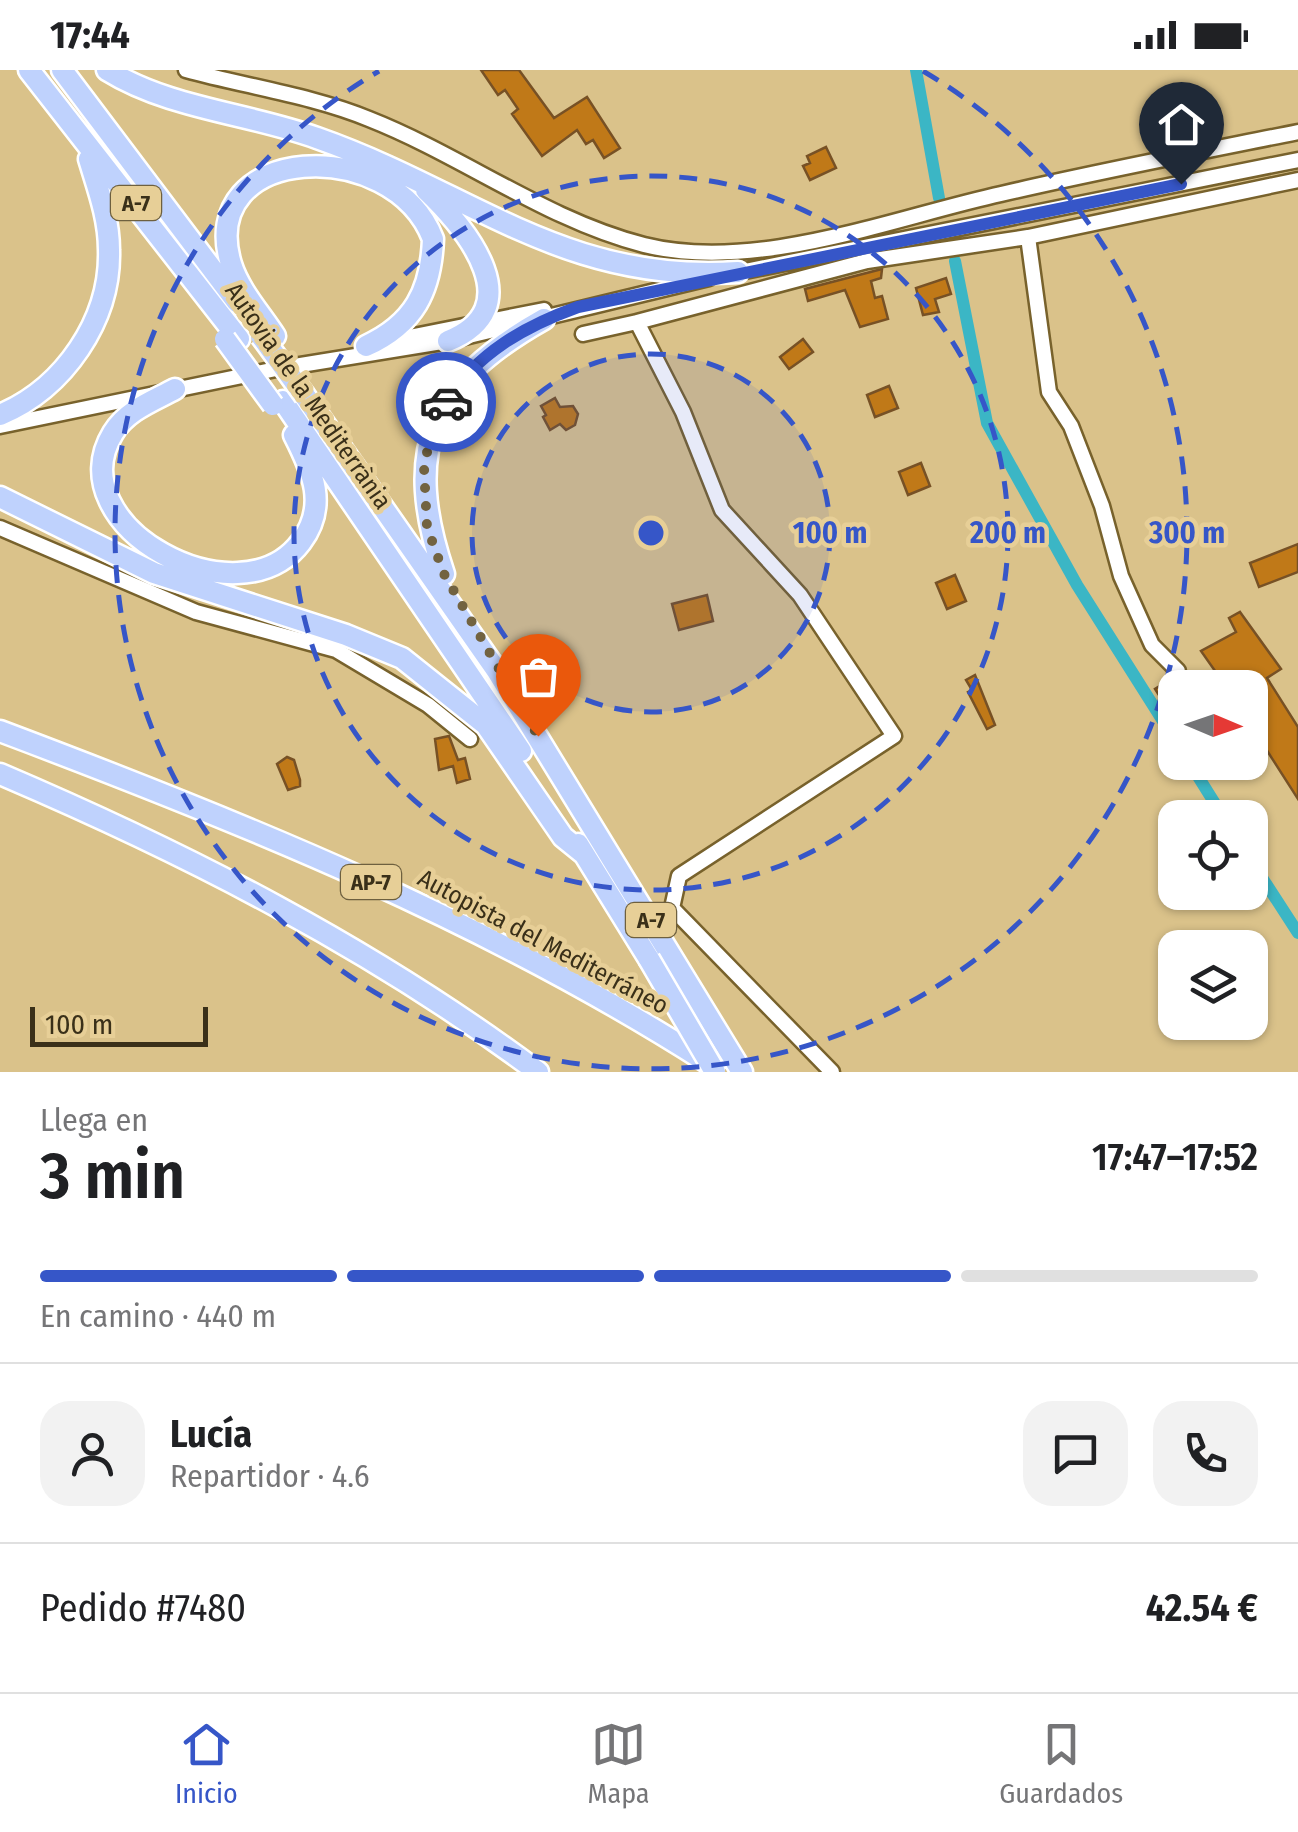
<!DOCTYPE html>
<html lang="es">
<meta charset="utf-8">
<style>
:root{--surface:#fff;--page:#f2f2f2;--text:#202124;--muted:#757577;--line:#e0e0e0;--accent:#3656c8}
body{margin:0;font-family:"Fira Sans Condensed",sans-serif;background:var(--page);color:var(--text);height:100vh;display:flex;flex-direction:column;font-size:38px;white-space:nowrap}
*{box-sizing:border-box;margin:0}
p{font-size:32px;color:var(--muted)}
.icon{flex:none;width:55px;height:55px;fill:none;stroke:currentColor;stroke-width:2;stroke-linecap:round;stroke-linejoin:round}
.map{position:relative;height:1002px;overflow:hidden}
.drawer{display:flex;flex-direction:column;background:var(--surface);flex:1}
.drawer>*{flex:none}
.needle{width:65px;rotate:92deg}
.tools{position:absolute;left:1158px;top:600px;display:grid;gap:20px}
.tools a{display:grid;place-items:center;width:110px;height:110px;border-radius:20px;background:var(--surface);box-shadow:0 2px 8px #0004;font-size:50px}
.scale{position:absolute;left:30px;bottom:25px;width:178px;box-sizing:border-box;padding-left:10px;border:5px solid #3a3019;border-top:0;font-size:28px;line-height:35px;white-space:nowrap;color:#3a3019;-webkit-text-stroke:8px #e7cf97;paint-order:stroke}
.pin{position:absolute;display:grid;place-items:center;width:85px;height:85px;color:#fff;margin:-102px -42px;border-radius:50% 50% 50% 0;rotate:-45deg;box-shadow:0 0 10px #0007}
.pin .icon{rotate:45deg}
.courier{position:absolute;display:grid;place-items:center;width:100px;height:100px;margin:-50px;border:8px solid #3656c8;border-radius:50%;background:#fff;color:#222;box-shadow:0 2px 12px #0007}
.summary em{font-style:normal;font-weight:600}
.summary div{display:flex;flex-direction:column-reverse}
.summary{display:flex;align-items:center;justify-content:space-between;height:170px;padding:0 40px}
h1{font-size:65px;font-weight:600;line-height:75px}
.bar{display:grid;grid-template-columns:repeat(4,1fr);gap:15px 10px;align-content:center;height:120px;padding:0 40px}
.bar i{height:12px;border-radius:8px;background:var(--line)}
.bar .current{background:var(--accent)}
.bar p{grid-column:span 4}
.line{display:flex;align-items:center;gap:25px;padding:0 40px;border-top:2px solid var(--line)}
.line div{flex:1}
.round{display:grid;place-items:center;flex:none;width:105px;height:105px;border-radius:30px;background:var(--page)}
.status{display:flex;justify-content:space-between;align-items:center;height:70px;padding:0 50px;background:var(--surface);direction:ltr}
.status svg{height:28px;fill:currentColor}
.tab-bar{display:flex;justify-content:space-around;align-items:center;height:140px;border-top:2px solid var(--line);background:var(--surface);font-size:28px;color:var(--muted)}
.tab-bar a{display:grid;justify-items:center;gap:5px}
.tab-bar .current{color:var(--accent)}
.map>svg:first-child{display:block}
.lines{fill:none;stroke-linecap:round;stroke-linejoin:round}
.canal{stroke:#3bb6c5;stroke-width:12}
.building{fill:#c07918;stroke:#775125;stroke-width:2.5}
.minor-casing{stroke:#78622c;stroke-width:19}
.highway-casing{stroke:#fff;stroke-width:25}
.minor{stroke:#fff;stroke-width:14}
.highway{stroke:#bfd2fd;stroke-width:20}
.highway-bridge-casing{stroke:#fff;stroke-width:25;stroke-linecap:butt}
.highway-bridge{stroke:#bfd2fd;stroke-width:20}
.done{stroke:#726341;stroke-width:10;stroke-dasharray:0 18}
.route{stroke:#3656c8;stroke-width:12}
.ring{fill:none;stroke:#3656c8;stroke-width:5;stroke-dasharray:18 12}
.labels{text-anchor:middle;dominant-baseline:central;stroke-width:9;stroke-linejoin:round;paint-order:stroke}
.shield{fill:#e7cf97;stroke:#6e603f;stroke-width:2.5}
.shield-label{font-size:22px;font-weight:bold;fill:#3a3019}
.street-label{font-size:25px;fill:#3a3019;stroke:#e7cf97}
.centre{fill:#3656c8;stroke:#e7cf97;stroke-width:5}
.ring-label{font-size:30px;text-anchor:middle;font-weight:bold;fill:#3656c8;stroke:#e7cf97;stroke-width:9;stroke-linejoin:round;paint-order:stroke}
</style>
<div class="status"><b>17:44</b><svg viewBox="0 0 49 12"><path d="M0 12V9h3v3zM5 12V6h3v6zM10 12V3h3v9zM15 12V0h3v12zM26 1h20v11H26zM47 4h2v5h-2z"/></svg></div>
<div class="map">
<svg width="1298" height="1002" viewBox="0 0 1298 1002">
<rect width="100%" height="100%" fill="#dac28a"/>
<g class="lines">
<path class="canal" d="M916,0L939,128
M955,191L987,353L1077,515L1175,670
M1189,692L1224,748
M1250,789L1298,863"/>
</g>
<path class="building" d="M481,0H519L554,48L587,27L620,78L604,88L593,70L586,74L577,60L542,86L512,44L518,39L505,20L498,25Z
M826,77L836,98L810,110L803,96L810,93L807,86Z
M882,199L881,208L871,211L875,228L882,226L888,249L860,257L845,220L808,231L805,219Z
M946,208L951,224L935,229L939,242L923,245L916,218Z
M803,269L813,282L789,299L780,287Z
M889,316L898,338L875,347L867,325Z
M555,328L560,337L573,336L578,344L575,355L566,360L560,354L550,360L543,347L546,345L541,336Z
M921,393L930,416L908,425L899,402Z
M1298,474V502L1259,517L1250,493Z
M955,505L966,531L947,539L936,513Z
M707,525L713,551L679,560L672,534Z
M1240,542L1281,599L1267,608L1298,657V729L1250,654V618H1227L1201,581L1236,562L1229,548Z
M975,605L995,655L987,659L968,622L972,620L966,610Z
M1171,609L1175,637L1169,641L1155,619Z
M449,666L458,690L465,688L470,709L457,713L453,696L439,700L435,669Z
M287,687L294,690L300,710V716L288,720L277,694Z"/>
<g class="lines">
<defs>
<path id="minor" d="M186,0C244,16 314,26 369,49C463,86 546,150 644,175C756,203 892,148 1001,124C1100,101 1199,82 1298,62
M730,204L1298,90
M637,252L867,191L1028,167
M583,264L637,252L683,342L722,440L800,525L894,666L679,806L672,838L832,1002
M379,273L544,240
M0,356L276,299L448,271L709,208
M0,458L196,542L336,580L428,635L470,669
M1178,601L1152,575L1121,506L1102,436L1071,356L1049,322L1028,167L1298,110"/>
<path id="highway" d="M29,0L239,269
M62,0L237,232
M107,0C170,39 248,43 317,68C471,122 564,214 738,202
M426,120C469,161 530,238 448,271
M275,266C260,243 239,220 231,194C195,73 393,64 433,169C431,221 414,254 366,276
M175,319C153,331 127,340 113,363C56,456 239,555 301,472C328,436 313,402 294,365
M305,326L497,601L742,1002
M283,331L521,681
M0,345C64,318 111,250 109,180C109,148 98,119 89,89
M0,427L154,503L346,565L402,588L486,655L563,767L584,784
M444,504C402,380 430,313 544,249
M0,661C247,754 491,853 713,996
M0,704C190,785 373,879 538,1002
M578,774L649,889"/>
</defs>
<use href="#minor" class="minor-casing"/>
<use href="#highway" class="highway-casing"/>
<use href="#minor" class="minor"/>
<use href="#highway" class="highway"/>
<defs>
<path id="highway-bridge" d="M261,266L305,326
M225,269L273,335
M649,889L715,1002"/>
</defs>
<use href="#highway-bridge" class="highway-bridge-casing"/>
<use href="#highway-bridge" class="highway-bridge"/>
</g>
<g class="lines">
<path class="done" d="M446,332L430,368L424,397L427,457L444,504L538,666"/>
<path class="route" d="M446,332C477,283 525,256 578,237L1181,114"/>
</g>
<circle cx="651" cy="463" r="179" fill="#3656c8" fill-opacity=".12"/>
<g class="ring">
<circle cx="651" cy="463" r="179"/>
<circle cx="651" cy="463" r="357"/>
<path d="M923 1A536 536 0 1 1 379 1"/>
</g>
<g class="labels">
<g class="shield">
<rect x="111" y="116" width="50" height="34" rx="8"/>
<rect x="341" y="795" width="60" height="34" rx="8"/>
<rect x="626" y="833" width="50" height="34" rx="8"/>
</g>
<g class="shield-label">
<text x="136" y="133">A-7</text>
<text x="371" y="812">AP-7</text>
<text x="651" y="850">A-7</text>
</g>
<g class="street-label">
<text transform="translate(308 326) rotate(55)">Autovia de la Mediterrània</text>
<text transform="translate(543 872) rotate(28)">Autopista del Mediterráneo</text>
</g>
</g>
<circle cx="651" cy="463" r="15" class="centre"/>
<g class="ring-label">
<text x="830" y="473">100 m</text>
<text x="1008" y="473">200 m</text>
<text x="1187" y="473">300 m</text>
</g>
</svg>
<div class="tools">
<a><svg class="needle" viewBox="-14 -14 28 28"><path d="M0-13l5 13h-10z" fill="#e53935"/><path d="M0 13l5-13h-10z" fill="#757577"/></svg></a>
<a><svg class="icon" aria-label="locate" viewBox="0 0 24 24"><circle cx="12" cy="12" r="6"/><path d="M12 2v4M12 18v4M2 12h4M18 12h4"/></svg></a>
<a><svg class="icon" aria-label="layers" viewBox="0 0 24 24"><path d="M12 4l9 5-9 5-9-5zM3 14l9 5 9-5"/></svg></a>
</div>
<div class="scale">100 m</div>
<div class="pin" style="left:538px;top:666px;background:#ea580c"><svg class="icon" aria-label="bag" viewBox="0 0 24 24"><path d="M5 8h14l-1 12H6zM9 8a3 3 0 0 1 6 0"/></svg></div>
<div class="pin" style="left:1181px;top:114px;background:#1f2937"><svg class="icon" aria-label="home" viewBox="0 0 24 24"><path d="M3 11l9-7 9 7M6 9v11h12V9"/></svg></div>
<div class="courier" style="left:446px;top:332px"><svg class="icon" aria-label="car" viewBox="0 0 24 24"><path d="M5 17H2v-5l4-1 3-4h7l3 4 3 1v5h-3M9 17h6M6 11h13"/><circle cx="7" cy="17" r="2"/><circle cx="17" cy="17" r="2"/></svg></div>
</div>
<section class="drawer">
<div class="summary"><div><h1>3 min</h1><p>Llega en</p></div><em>17:47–17:52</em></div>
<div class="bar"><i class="current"></i><i class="current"></i><i class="current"></i><i></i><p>En camino · 440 m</p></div>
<div class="line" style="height:180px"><a class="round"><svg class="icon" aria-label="person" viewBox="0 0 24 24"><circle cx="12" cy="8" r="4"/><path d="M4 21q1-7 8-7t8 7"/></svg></a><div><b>Lucía</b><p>Repartidor · 4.6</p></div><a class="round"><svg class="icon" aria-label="chat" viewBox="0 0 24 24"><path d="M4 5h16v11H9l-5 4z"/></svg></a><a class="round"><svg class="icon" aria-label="phone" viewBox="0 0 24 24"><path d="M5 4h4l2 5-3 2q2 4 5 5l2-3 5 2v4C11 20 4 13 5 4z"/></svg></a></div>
<div class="line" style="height:130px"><div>Pedido #7480</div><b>42.54 €</b></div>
</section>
<nav class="tab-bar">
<a class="current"><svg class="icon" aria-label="home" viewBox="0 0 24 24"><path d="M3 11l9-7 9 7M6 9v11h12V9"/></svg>Inicio</a>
<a><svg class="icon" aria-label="map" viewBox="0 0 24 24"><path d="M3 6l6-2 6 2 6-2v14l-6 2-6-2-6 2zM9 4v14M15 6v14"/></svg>Mapa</a>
<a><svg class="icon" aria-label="saved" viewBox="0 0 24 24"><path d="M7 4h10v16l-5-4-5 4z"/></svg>Guardados</a>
</nav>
